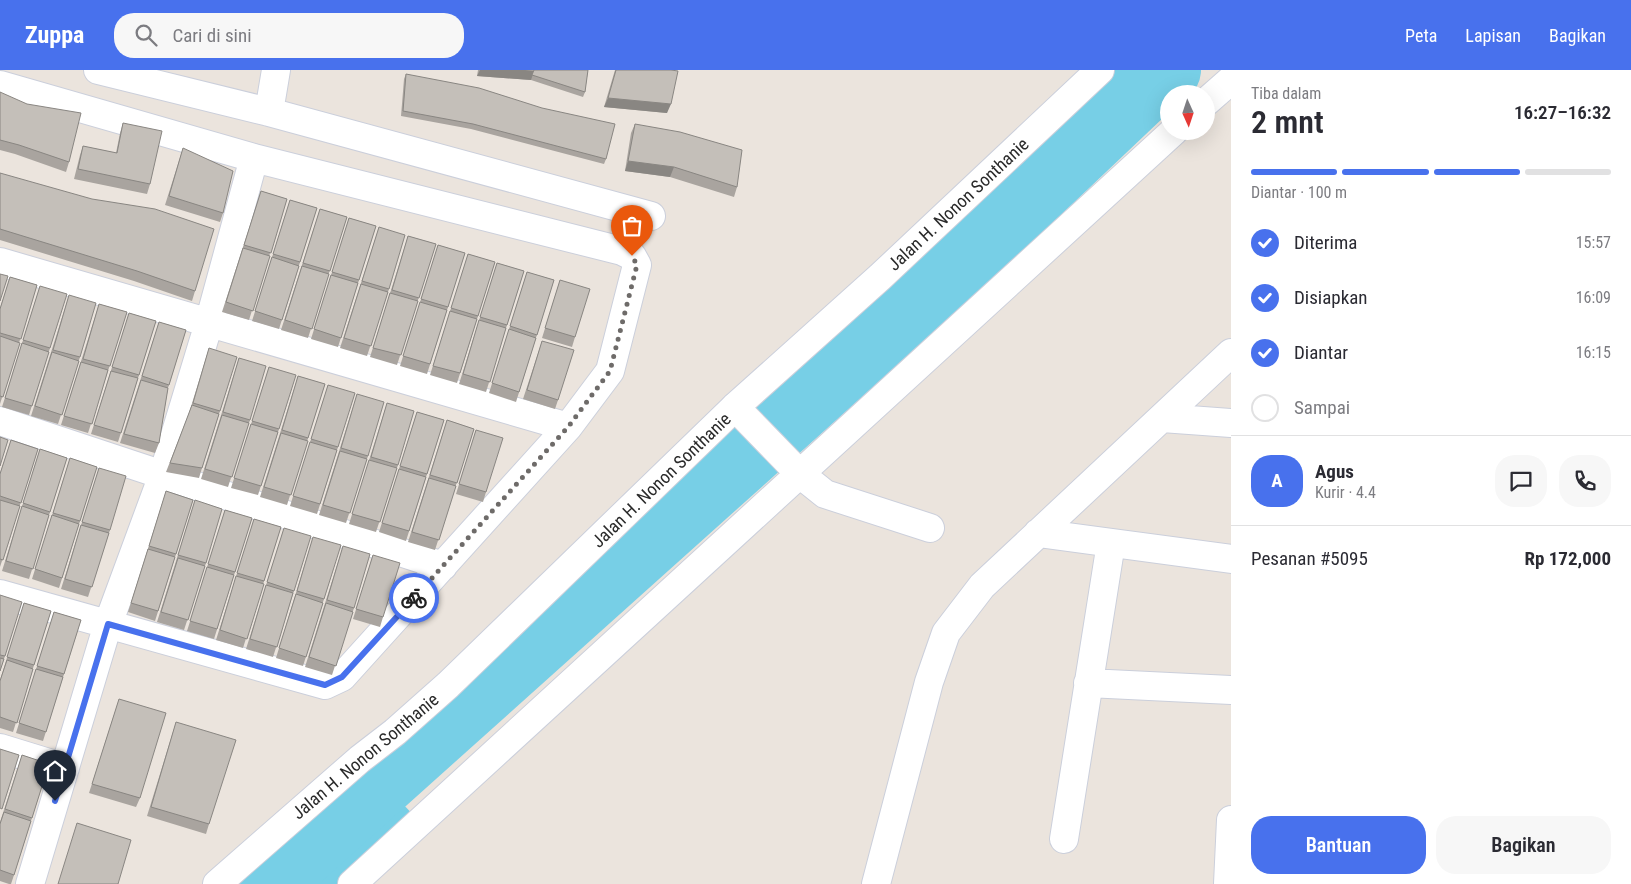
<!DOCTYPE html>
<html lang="id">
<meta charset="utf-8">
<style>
:root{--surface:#fff;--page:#f7f7f7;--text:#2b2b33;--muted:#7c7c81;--line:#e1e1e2;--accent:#4871ed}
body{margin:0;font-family:"Roboto Condensed",sans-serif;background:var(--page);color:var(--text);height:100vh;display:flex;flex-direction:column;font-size:19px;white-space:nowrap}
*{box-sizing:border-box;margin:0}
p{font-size:16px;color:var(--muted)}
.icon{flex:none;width:28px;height:28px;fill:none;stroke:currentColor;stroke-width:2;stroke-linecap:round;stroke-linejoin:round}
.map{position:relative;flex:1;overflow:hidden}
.sheet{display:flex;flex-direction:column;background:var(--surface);width:400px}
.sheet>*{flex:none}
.needle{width:32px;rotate:177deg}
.tools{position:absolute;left:1160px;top:15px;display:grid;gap:10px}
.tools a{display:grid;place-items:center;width:55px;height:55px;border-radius:50%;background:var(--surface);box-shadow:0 5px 20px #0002;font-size:25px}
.pin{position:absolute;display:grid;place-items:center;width:42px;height:42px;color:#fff;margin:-51px -21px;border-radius:50% 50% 50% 0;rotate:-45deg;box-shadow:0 0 5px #0007}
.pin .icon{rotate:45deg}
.courier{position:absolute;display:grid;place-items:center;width:50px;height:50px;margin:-25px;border:4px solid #4871ed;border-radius:50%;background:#fff;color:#222;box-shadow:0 1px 6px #0007}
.summary em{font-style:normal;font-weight:600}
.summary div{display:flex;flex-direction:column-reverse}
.summary{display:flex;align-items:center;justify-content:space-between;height:85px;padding:0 20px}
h1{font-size:32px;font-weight:600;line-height:38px}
.bar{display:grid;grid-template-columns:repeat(4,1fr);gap:8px 5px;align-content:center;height:60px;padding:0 20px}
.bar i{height:6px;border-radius:4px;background:var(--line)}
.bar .on{background:var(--accent)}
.bar p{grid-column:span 4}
.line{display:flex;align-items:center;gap:12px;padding:0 20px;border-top:1px solid var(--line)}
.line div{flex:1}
.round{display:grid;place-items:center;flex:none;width:52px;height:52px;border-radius:20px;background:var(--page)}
ol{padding:0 20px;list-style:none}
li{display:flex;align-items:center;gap:15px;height:55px}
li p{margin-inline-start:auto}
li .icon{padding:5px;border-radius:50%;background:var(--accent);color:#fff;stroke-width:4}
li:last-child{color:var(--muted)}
li i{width:28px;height:28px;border:2px solid var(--line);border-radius:50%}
.action{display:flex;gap:10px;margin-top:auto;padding:10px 20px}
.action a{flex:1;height:58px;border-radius:20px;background:var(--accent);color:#fff;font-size:20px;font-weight:600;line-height:58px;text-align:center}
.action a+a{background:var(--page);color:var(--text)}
header{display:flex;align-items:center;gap:30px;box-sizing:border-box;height:70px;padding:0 25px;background:var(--accent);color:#fff}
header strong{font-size:24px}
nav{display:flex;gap:28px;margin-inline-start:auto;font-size:18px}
.search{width:350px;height:45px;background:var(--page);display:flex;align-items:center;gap:12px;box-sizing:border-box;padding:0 18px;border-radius:20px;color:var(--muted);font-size:19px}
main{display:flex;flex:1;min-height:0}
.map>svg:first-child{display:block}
.water{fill:#77cfe6}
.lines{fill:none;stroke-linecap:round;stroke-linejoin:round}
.river{stroke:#77cfe6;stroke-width:68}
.minor-casing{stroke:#cbcfdb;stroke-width:30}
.tertiary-casing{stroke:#cbcfdb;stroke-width:30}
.minor{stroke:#fff;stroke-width:28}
.tertiary{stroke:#fff;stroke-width:28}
.wall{fill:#a9a49f}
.shaded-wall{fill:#898682}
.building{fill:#c4bfb9;stroke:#898682}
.done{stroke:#6e6b69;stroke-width:5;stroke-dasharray:0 9}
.route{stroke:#4871ed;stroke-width:6}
.labels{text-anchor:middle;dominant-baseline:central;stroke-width:4;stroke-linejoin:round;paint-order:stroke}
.street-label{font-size:18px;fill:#2a2a2a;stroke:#fff}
</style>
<header>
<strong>Zuppa</strong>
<div class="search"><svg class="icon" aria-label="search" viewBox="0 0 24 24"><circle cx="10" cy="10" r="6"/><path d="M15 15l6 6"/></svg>Cari di sini</div>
<nav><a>Peta</a><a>Lapisan</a><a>Bagikan</a></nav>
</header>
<main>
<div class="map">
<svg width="1231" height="814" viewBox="0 0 1231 814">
<rect width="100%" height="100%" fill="#ebe4dd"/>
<path class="water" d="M360,689L420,752L352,814H217Z"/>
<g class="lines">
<path class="river" d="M268,814L965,189L1144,19L1167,0"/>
<defs>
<path id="minor" d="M98,0L269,42L651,146
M0,15L254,88L622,181L632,186L637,195L610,301L568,357L342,607L325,615L0,524
M1206,32L1231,10
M269,42L276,0
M0,192L568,357
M735,337L800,404L825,424L930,458
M1162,348L1231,353
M0,351L163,405L443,496
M1038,463L1231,489
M1088,613L1231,620
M0,678L65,698
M1064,769L1111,473
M30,814L108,554L163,405L209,253L254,88
M352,814L1174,61
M876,814L929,612L946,563L982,516L1231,283
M1228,814L1231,750"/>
<path id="tertiary" d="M217,814L360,689L395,662L448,615L735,337L880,207L1100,0"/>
</defs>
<use href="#minor" class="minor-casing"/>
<use href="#tertiary" class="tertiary-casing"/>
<use href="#minor" class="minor"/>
<use href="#tertiary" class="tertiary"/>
</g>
<path class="wall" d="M478,0H588L585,22L583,27L531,10L477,6Z
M615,0H671L667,43L604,37Z
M406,4L606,89L604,94L471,59L401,46L404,9Z
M0,22L69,92L66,102L15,84L0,80Z
M123,53L150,114L147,124L74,109L80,85L83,76L116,83L120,63Z
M635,54L737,117L734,127L670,107L625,101L631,63Z
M183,78L223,143L220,152L165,135Z
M0,103L195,221L192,231L134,211L0,170Z
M261,121L287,129L249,250L222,242Z
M290,130L317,138L279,259L252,251Z
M320,139L347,147L308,268L281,260Z
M349,148L376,156L338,277L311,269Z
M379,157L389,219L367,286L340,278Z
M408,166L436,174L397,295L370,287Z
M438,175L465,183L427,304L400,296Z
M468,184L495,192L457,313L430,305Z
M497,193L524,201L486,322L459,314Z
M527,202L554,210L516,332L489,323Z
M10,207L37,215L0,334V238Z
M560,210L575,267L572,277L542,268Z
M40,216L50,278L29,345L2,337Z
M69,225L80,287L58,354L31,346Z
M99,234L127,242L88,363L61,355Z
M129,243L156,251L118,372L91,364Z
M159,252L186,260L168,318L159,373L155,383L120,373Z
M542,271L558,330L555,339L523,329Z
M209,278L220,341L202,398L199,408L166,402L189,343Z
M239,288L250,350L228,417L201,409Z
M269,297L279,359L258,425L231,418Z
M298,306L325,314L287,435L260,427Z
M328,315L338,377L317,444L290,436Z
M357,324L368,386L346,453L319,445Z
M387,333L398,395L376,462L349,454Z
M417,342L444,350L406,471L379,462Z
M447,350L474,359L435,480L408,472Z
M476,360L486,422L483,432L456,424Z
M11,370L38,379L0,497V403Z
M40,379L67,388L29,509L2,501L19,446Z
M70,388L97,397L59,518L32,509Z
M99,398L110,460L88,527L61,519Z
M166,421L193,430L155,551L128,542Z
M195,430L206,493L184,560L157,552Z
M225,440L252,448L214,569L187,561Z
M254,449L281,457L243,578L216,570Z
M284,458L294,521L273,587L246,579Z
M313,467L324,529L303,596L276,588Z
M343,476L354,538L332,605L305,597Z
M373,485L383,547L380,557L353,549Z
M0,525L5,586L0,601Z
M24,533L51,541L13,662L0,658V610Z
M54,542L81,550L43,671L16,663Z
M119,629L140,728L136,737L89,723Z
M176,652L209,754L206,764L147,746Z
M22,685L49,694L14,805L11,814H9L0,811V752Z"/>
<path class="shaded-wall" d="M480,0H525L534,1L531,10L477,6Z
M608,28L671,34L667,43L604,37Z
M628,91L674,97L670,107L625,101Z"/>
<path class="building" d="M534,0H588L585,22L532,5Z
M616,0H671L678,1L671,34L608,28Z
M406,4L479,18L542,38L615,54L606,89L473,54L403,41Z
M0,22L27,34L81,43L69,92L19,75L0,70Z
M123,53L162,61L150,114L78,99L83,76L117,83Z
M635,54L680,62L742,80L737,117L674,97L628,91Z
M183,78L233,101L223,143L169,126Z
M0,103L92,129L155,139L214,159L195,221L137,201L0,159Z
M261,121L287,129L271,183L244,175Z
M290,130L317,138L300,192L273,184Z
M320,139L347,147L330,201L303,193Z
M349,148L376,156L359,210L332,202Z
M379,157L405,165L389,219L362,211Z
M408,166L436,174L419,228L392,220Z
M438,175L465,183L448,237L421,229Z
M243,178L270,186L253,241L226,232Z
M468,184L495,192L478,246L451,238Z
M272,187L299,196L282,250L255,241Z
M497,193L524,201L507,255L480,247Z
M302,196L329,204L312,259L285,250Z
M527,202L554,210L537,265L510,256Z
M0,204L8,206L0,231Z
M331,205L358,213L341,268L314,259Z
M10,207L37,215L21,269L0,263V239Z
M560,210L590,219L575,267L545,258Z
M361,214L388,222L371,276L344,268Z
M40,216L67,224L50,278L23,270Z
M390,223L418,231L401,285L373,278Z
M69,225L96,233L80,287L53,280Z
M420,232L447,240L430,294L403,286Z
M99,234L127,242L110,296L83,289Z
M450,241L477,249L460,303L433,296Z
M129,243L156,251L139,305L112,297Z
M479,250L506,258L490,312L463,304Z
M159,252L186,260L169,315L142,306Z
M509,259L536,268L519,322L492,313Z
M0,266L20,273L3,327L0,326Z
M542,271L574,280L558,330L527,320Z
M22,273L49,282L32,336L5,328Z
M209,278L237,287L220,341L193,333Z
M52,282L79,291L62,345L35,336Z
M239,288L266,296L250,350L223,342Z
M81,292L108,300L92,354L64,346Z
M269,297L296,305L279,359L252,351Z
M111,301L138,308L121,363L94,355Z
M298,306L325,314L308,368L282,360Z
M141,310L168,318L159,373L124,364Z
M328,315L355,323L338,377L311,369Z
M357,324L384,332L368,386L341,378Z
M387,333L414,341L398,395L371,387Z
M192,335L219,344L202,398L170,393Z
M417,342L444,350L427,404L400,396Z
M222,345L249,353L232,407L205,399Z
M447,350L474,359L457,413L430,405Z
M251,354L278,362L261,416L234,408Z
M476,360L503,368L486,422L459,414Z
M281,363L308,371L291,425L264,417Z
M0,367L8,370L0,396Z
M11,370L38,379L21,433L0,426V404Z
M310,372L337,380L320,434L293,426Z
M40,379L67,388L50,442L23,433Z
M340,381L367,389L350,443L323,435Z
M70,388L97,397L80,451L53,443Z
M369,390L397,398L380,452L352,444Z
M99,398L126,406L110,460L82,452Z
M399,399L426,407L409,461L382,453Z
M429,408L456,416L439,470L412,462Z
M166,421L193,430L176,484L149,476Z
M0,430L20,436L3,490L0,489Z
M195,430L222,439L206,493L178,485Z
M22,436L49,445L33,499L6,491Z
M225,440L252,448L235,502L208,494Z
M52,445L79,454L62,508L35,499Z
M254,449L281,457L264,511L237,503Z
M81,455L109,463L92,517L65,509Z
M284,458L311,466L294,521L267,512Z
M313,467L341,475L324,529L297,521Z
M343,476L370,484L354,538L327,530Z
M148,479L175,487L158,541L131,533Z
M373,485L400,493L383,547L356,539Z
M178,488L205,496L188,550L161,542Z
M207,497L234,505L217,559L190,551Z
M236,506L264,514L247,569L220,560Z
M266,515L293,523L277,577L250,569Z
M296,524L323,533L306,587L279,578Z
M0,525L22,532L5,586L0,585Z
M24,533L51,541L34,595L7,587Z
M326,533L353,542L336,596L309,587Z
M54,542L81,550L64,604L37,596Z
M0,588L4,589L0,601Z
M7,590L33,599L17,653L0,647V611Z
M36,599L63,607L46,662L19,653Z
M119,629L166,643L140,728L92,714Z
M176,652L236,670L209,754L151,737Z
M0,679L19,685L2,739L0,738Z
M22,685L49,694L32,748L5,739Z
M4,742L31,751L14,805L0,800V754Z
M77,753L131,770L118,814H58Z"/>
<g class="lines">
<path class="done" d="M414,528L568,357L610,301L637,195L632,186"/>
<path class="route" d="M55,731L108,554L325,615L342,607L414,528"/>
</g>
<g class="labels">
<g class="street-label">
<text transform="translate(958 134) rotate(-43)">Jalan H. Nonon Sonthanie</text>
<text transform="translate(661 410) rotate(-44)">Jalan H. Nonon Sonthanie</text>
<text transform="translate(365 686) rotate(-40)">Jalan H. Nonon Sonthanie</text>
</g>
</g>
</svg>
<div class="tools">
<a><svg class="needle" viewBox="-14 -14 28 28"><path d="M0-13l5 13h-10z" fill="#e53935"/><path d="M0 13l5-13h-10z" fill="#7c7c81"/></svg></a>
</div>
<div class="pin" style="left:632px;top:186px;background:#ea580c"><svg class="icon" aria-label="bag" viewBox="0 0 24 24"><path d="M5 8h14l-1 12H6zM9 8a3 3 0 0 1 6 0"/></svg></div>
<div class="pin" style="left:55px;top:731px;background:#1f2937"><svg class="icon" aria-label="home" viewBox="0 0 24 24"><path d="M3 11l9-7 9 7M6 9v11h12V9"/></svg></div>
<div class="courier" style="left:414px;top:528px"><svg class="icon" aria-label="bike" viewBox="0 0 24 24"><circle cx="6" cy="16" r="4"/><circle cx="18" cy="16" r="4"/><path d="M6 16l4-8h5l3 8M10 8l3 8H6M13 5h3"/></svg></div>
</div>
<section class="sheet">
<div class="summary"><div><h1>2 mnt</h1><p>Tiba dalam</p></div><em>16:27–16:32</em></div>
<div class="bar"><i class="on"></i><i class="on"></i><i class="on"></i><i></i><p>Diantar · 100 m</p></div>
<ol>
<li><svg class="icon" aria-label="check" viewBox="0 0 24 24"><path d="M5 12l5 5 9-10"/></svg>Diterima<p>15:57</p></li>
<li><svg class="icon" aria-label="check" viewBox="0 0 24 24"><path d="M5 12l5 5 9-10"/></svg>Disiapkan<p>16:09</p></li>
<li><svg class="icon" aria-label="check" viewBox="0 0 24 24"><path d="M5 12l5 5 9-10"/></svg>Diantar<p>16:15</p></li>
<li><i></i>Sampai</li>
</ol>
<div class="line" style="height:90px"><b class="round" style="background:var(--accent);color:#fff">A</b><div><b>Agus</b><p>Kurir · 4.4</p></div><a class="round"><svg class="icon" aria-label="chat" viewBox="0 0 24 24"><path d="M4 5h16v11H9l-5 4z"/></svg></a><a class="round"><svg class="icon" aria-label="phone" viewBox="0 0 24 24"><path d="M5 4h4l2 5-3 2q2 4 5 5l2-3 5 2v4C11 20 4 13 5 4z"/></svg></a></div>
<div class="line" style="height:65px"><div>Pesanan #5095</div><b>Rp 172,000</b></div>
<div class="action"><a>Bantuan</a><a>Bagikan</a></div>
</section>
</main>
